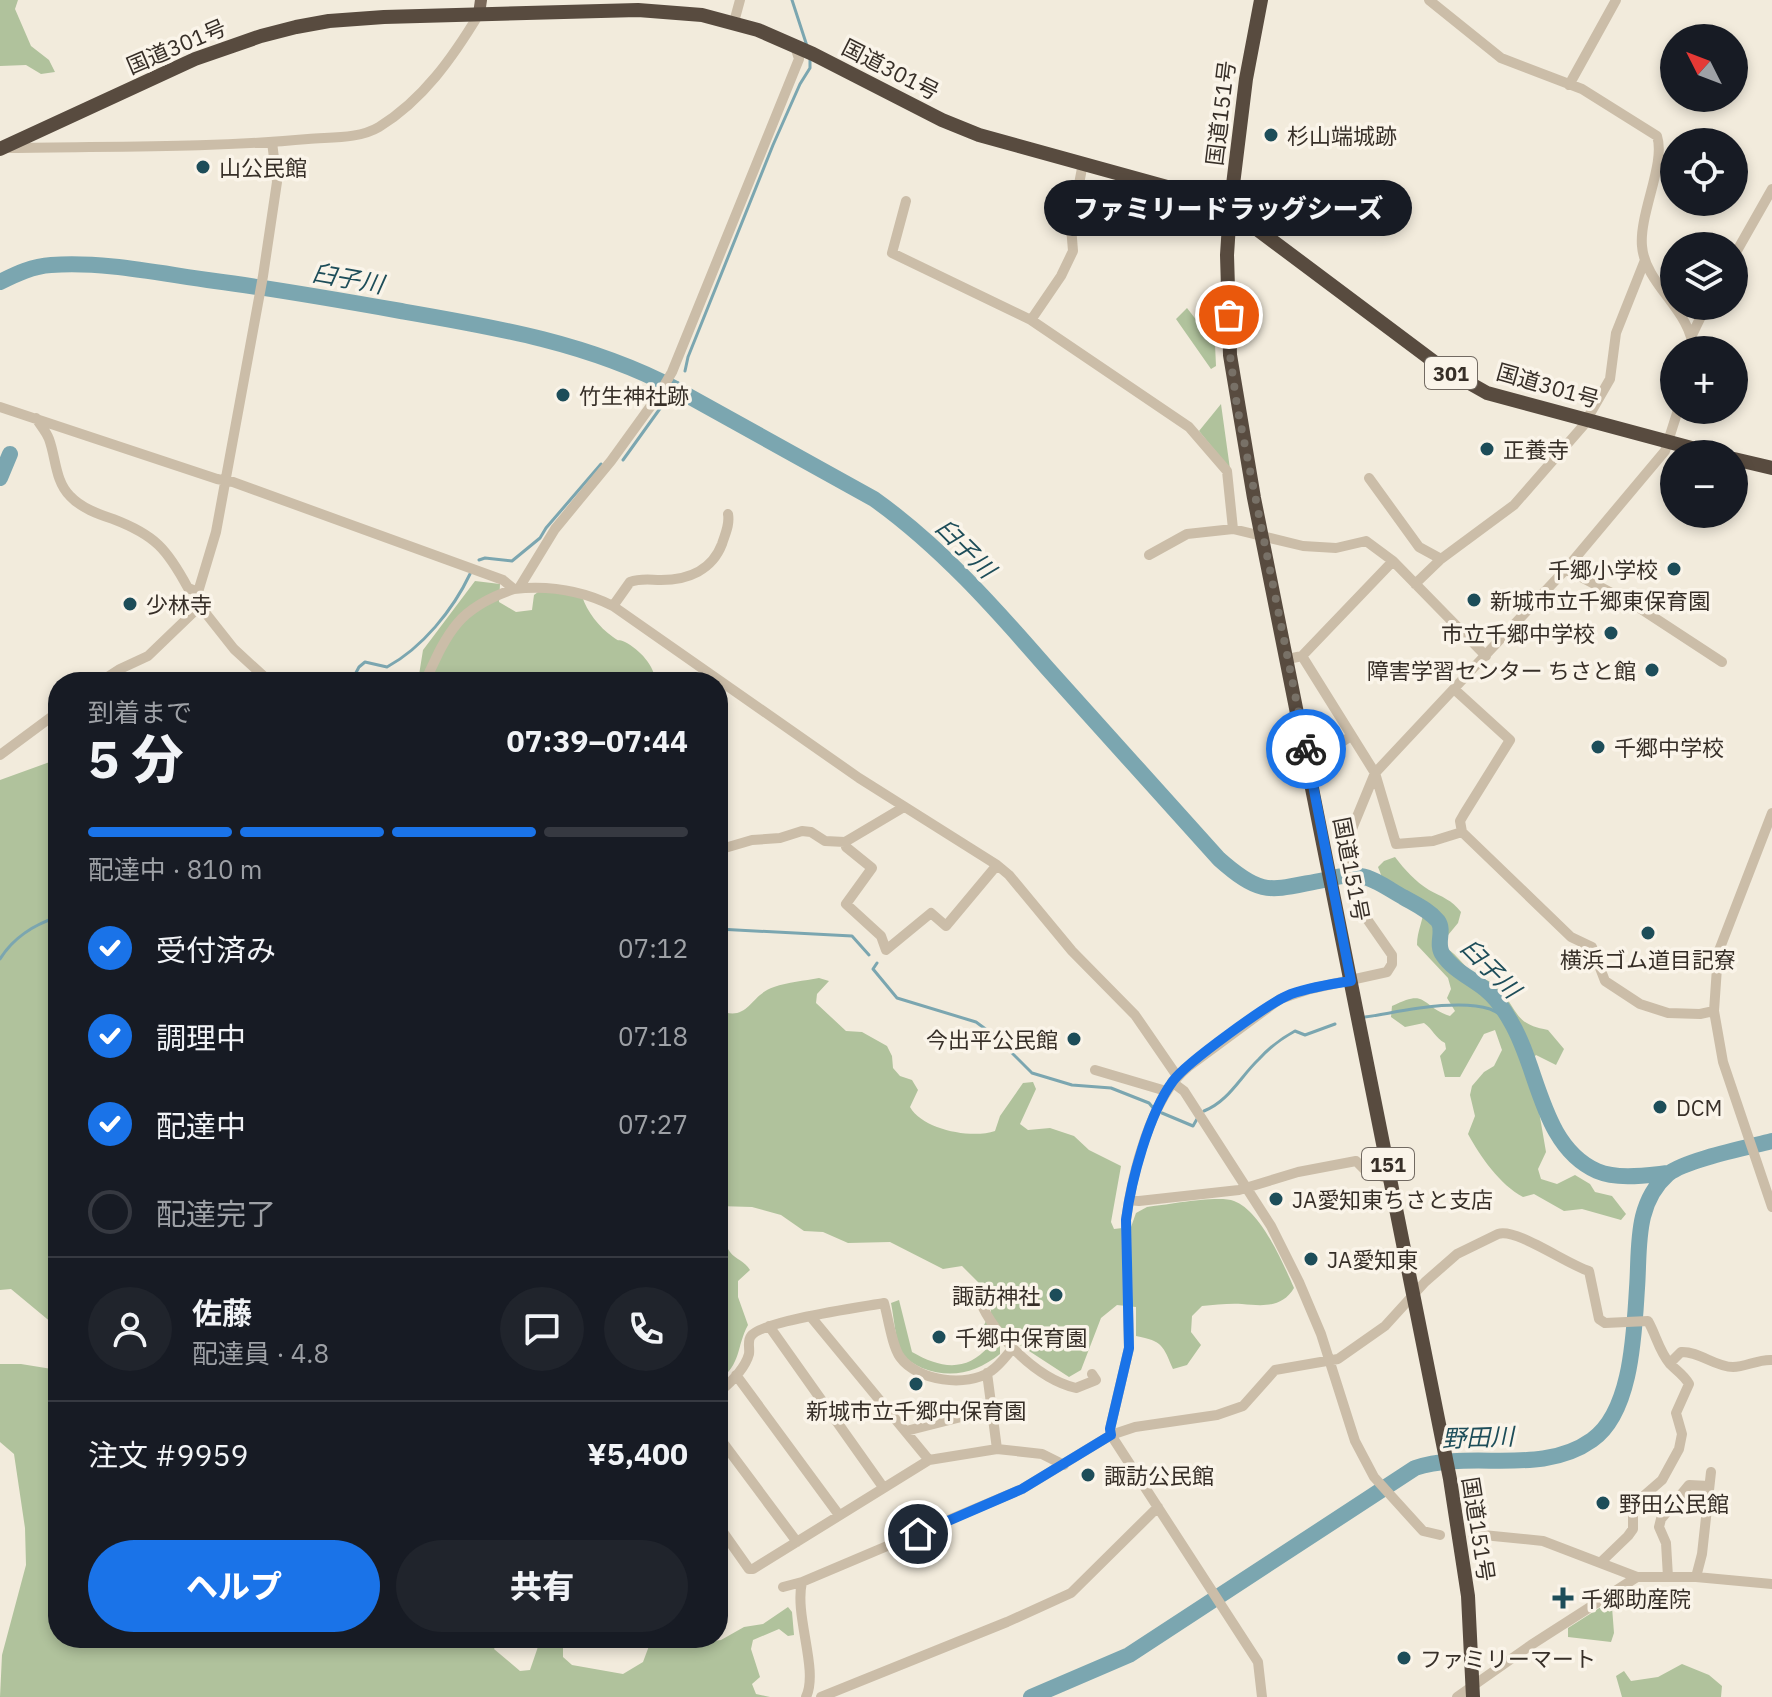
<!DOCTYPE html>
<html lang="ja">
<meta charset="utf-8">
<style>
:root{--surface:#171b24;--page:#20242c;--text:#f1f3f6;--muted:#9ea1a6;--line:#363941;--accent:#1a73e8}
body{margin:0;font-family:"IBM Plex Sans","Noto Sans JP",sans-serif;background:var(--page);color:var(--text);height:100vh;display:flex;flex-direction:column;font-size:30px;white-space:nowrap}
*{box-sizing:border-box;margin:0}
p{font-size:26px;color:var(--muted)}
.icon{flex:none;width:44px;height:44px;fill:none;stroke:currentColor;stroke-width:2;stroke-linecap:round;stroke-linejoin:round}
.map{position:relative;flex:1;overflow:hidden}
.details{position:absolute;left:48px;top:672px;width:680px;height:976px;display:flex;flex-direction:column;background:var(--surface);border-radius:32px;box-shadow:0 4px 12px #0003}
.details>*{flex:none}
.needle{width:52px;rotate:312deg}
.buttons{position:absolute;left:1660px;top:24px;display:grid;gap:16px}
.buttons a{display:grid;place-items:center;width:88px;height:88px;border-radius:50%;background:var(--surface);box-shadow:0 4px 12px #0003;font-size:40px}
.pin{position:absolute;display:grid;place-items:center;width:68px;height:68px;color:#fff;margin:-34px;border:4px solid #fff;border-radius:50%;box-shadow:0 2px 8px #0007}
.courier{position:absolute;display:grid;place-items:center;width:80px;height:80px;margin:-40px;border:6px solid #1a73e8;border-radius:50%;background:#fff;color:#222;box-shadow:0 2px 10px #0007}
.bubble{position:absolute;height:56px;border-radius:28px;background:var(--surface);box-shadow:0 4px 12px #0003;font-size:26px;font-weight:800;line-height:56px;text-align:center}
.headline em{font-style:normal;font-weight:800}
.headline div{display:flex;flex-direction:column-reverse}
.headline{display:flex;align-items:center;justify-content:space-between;height:136px;padding:0 40px}
h1{font-size:52px;font-weight:800;line-height:60px}
.bar{display:grid;grid-template-columns:repeat(4,1fr);gap:12px 8px;align-content:center;height:96px;padding:0 40px}
.bar i{height:10px;border-radius:6px;background:var(--line)}
.bar .selected{background:var(--accent)}
.bar p{grid-column:span 4}
.line{display:flex;align-items:center;gap:20px;padding:0 40px;border-top:2px solid var(--line)}
.line div{flex:1}
.round{display:grid;place-items:center;flex:none;width:84px;height:84px;border-radius:42px;background:var(--page)}
ol{padding:0 40px;list-style:none}
li{display:flex;align-items:center;gap:24px;height:88px}
li p{margin-inline-start:auto}
li .icon{padding:8px;border-radius:50%;background:var(--accent);color:#fff;stroke-width:4}
li:last-child{color:var(--muted)}
li i{width:44px;height:44px;border:4px solid var(--line);border-radius:50%}
.cta{display:flex;gap:16px;margin-top:auto;padding:16px 40px}
.cta a{flex:1;height:92px;border-radius:48px;background:var(--accent);color:#fff;font-size:32px;font-weight:800;line-height:92px;text-align:center}
.cta a+a{background:var(--page);color:var(--text)}
.map>svg:first-child{display:block}
.green{fill:#b0c29c}
.lines{fill:none;stroke-linecap:round;stroke-linejoin:round}
.stream{stroke:#7ba6b0;stroke-width:3}
.river{stroke:#7ba6b0;stroke-width:16}
.minor{stroke:#cbbda8;stroke-width:10}
.major{stroke:#796859;stroke-width:12}
.highway{stroke:#584b3f;stroke-width:14}
.done{stroke:#787167;stroke-width:8;stroke-dasharray:0 14.4}
.route{stroke:#1a73e8;stroke-width:10}
.poi-dot{fill:#1d4d59;stroke:#faf4e9;stroke-width:3}
.labels{text-anchor:middle;dominant-baseline:central;stroke-width:7;stroke-linejoin:round;paint-order:stroke}
.shield{fill:#faf4e9;stroke:#726a62;stroke-width:2}
.shield-label{font-size:20px;font-weight:bold;fill:#372f28}
.street-label{font-size:22px;fill:#372f28;stroke:#faf4e9}
.poi-label{font-size:22px;fill:#372f28;stroke:#faf4e9;text-anchor:start}
.water-label{font-size:24px;font-style:italic;fill:#1d4d59;stroke:#faf4e9}
</style>
<div class="map">
<svg width="1772" height="1697" viewBox="0 0 1772 1697">
<rect width="100%" height="100%" fill="#f2ebdc"/>
<path class="green" d="M0,0H18L15,9L31,46L49,60L55,72L41,74L26,65L0,66Z
M1187,308L1215,344L1216,366L1211,369L1176,319Z
M1221,404L1230,469L1199,431Z
M475,581L500,584L499,602L516,612L532,610L534,595L542,589L582,596C587,612 599,627 613,637C621,643 616,638 625,642C640,650 654,665 656,682H424L419,675L423,650Z
M58,759V1328L11,1289L0,1290V780Z
M1395,857C1405,870 1415,881 1429,890C1442,897 1452,900 1461,912L1458,923L1444,940L1446,948C1459,956 1463,966 1474,974C1484,980 1494,981 1501,991C1520,1014 1515,1024 1548,1030L1564,1049L1556,1065L1536,1055L1527,1064L1535,1088L1546,1152L1538,1169L1541,1179L1557,1184L1575,1175L1590,1184L1595,1192L1612,1196L1626,1214L1621,1220L1582,1209L1564,1211L1534,1194L1523,1197C1500,1185 1480,1156 1468,1134L1475,1116L1470,1095L1472,1086L1484,1072L1494,1066L1502,1050L1495,1030L1484,1034L1460,1077H1445L1440,1056L1446,1049L1445,1043C1435,1038 1433,1029 1424,1023L1405,1027L1391,1017L1392,1006C1428,988 1419,1005 1450,1016L1455,1011L1447,998L1451,989L1448,978L1417,945C1417,930 1424,920 1424,905L1383,880L1378,867L1384,861Z
M819,978L829,981L817,994L816,1003L846,1031L862,1032L887,1046L892,1056L893,1068L900,1076L912,1080L918,1090L910,1107C923,1130 972,1139 995,1131L1000,1116L1023,1083L1033,1082L1036,1089L1020,1124L1028,1130L1050,1128L1074,1136L1089,1150L1121,1166L1111,1222L1114,1229L1131,1227L1136,1213L1147,1207C1167,1205 1218,1195 1234,1201C1261,1211 1283,1263 1294,1288C1282,1308 1263,1306 1242,1304C1229,1303 1215,1305 1202,1306L1192,1316L1191,1332L1201,1345L1187,1365L1173,1369C1163,1346 1163,1341 1136,1336V1307L1117,1305L1101,1318L1081,1370L1069,1377L1009,1338L1000,1344V1354C976,1373 951,1379 922,1368C916,1365 906,1360 902,1353C895,1340 894,1317 891,1303L899,1300L912,1352C940,1368 966,1373 989,1346L984,1325L991,1311L978,1282L962,1266L943,1269L890,1242L848,1243L823,1232L804,1231L781,1215L752,1207L718,1206V1010C749,1023 749,995 774,987C788,982 804,981 819,978Z
M718,1236C726,1241 725,1245 730,1252C735,1259 745,1261 750,1270L738,1281V1297L748,1325C736,1347 742,1364 718,1381Z
M0,1364H21L58,1370V1638H500L494,1649L520,1671L530,1670L541,1638H563V1657L572,1665L623,1674L643,1662L652,1638H703L706,1642L721,1640L744,1627L763,1624L788,1607L792,1612L794,1635L788,1636L779,1629L753,1640L751,1649L760,1677L752,1684L756,1694L770,1697H0L2,1655L26,1565L25,1528L14,1454L0,1442Z
M1604,1605L1612,1607L1614,1633L1611,1642L1568,1637V1628Z
M1682,1664L1709,1675L1722,1686L1721,1697H1622L1616,1676L1624,1671L1631,1681L1658,1677Z"/>
<g class="lines">
<path class="stream" d="M792,0L807,46
M685,371L688,357L773,145L800,84L810,68V57
M669,394L678,383
M623,460L664,403
M479,560L485,558L512,561L540,538L546,528L601,464
M351,682L359,667L365,662L387,667C422,648 453,610 470,574
M718,929L852,936L869,955
M0,959C13,938 35,924 58,917
M877,963L873,969L897,998L976,1022L995,1036L1032,1073L1072,1085L1111,1088L1149,1103L1154,1109
M1365,1017C1400,1012 1456,998 1490,1009C1498,1012 1505,1018 1512,1023
M1204,1111C1229,1101 1240,1077 1259,1059C1269,1048 1282,1038 1295,1031L1305,1035L1335,1024
M1162,1113L1193,1126L1197,1119"/>
<path class="river" d="M0,282C16,274 33,266 51,265C105,261 162,274 215,281C277,289 339,300 401,311C494,327 589,343 674,388L874,499C940,546 995,608 1048,669C1105,732 1162,796 1219,859C1263,898 1270,890 1324,880C1336,877 1348,874 1360,876C1375,878 1390,890 1403,897C1415,904 1429,910 1438,921C1445,931 1435,944 1443,955C1453,970 1471,978 1485,989C1495,997 1505,1011 1511,1022C1539,1069 1541,1146 1597,1171C1618,1180 1648,1175 1669,1173
M0,478L10,454
M1031,1697L1129,1655L1415,1468C1472,1449 1540,1477 1592,1440C1632,1412 1634,1333 1637,1288C1640,1248 1634,1204 1668,1174C1685,1160 1749,1147 1772,1141"/>
<path class="minor" d="M1429,0L1501,58L1582,89L1657,136C1666,163 1639,214 1642,246C1645,285 1692,311 1693,350
M734,22L740,0
M1569,85L1616,0
M10,148C109,146 209,148 308,139C331,137 359,139 379,127C423,100 453,57 479,14
M906,201L892,253L1031,320L1189,427L1227,471L1233,529
M1734,256L1772,189
M1031,320L1061,276L1073,251L1071,226L1083,163
M1692,335L1706,306
M0,407L217,479L233,482L503,580L514,589C550,585 581,590 613,606L859,778L997,865L1009,875L1072,951L1135,1015L1177,1076
M36,418C40,425 46,431 49,439C56,458 55,481 70,496C81,508 98,514 113,519C155,535 167,549 188,588L198,592
M1369,478L1419,547L1441,559
M1149,555L1187,534L1233,529L1303,546L1336,548L1366,541L1393,561L1486,656
M1566,569L1638,607L1722,662
M1415,584L1441,559L1514,505L1583,426L1610,379L1616,333L1645,260
M519,588L555,529L611,461L658,396L672,372L799,59L795,46
M200,606L198,592L216,532L263,276L277,182L272,142
M613,606L630,582C641,578 650,580 661,580C688,580 712,570 722,544C725,534 730,525 728,514
M1302,656L1375,773L1396,844L1433,841L1462,832
M1288,659L1302,656L1393,561
M100,682L120,669L148,656L200,606L234,649L270,682
M425,682C448,631 458,608 514,589
M1454,689L1510,740L1464,814L1460,821L1462,832L1571,937L1592,947L1605,981L1640,1004L1668,1013L1700,1014L1714,1011
M0,755L58,712
M1309,763L1351,736
M1772,813L1718,953L1714,1011L1723,1062L1772,1207
M845,842L846,847L872,868L846,904L881,936L886,950L931,913L946,926L997,865
M718,850L752,840L780,838L802,831L811,832L825,841L845,842L904,807
M1095,1070L1166,1091
M1172,1082L1184,1091L1271,1226L1299,1282L1321,1334L1355,1441L1374,1477L1423,1531L1440,1535
M1129,1200L1139,1201L1239,1190L1298,1172L1356,1161L1366,1171L1392,1180
M976,1291C989,1331 1035,1378 1076,1388L1096,1380L1092,1374
M811,1317L929,1460
M769,1326L883,1487
M1670,1363L1681,1352C1699,1351 1715,1367 1733,1367C1746,1367 1758,1359 1772,1360
M987,1373L997,1449
M736,1375L839,1515
M718,1393C729,1384 745,1369 749,1354C750,1348 747,1341 751,1336C761,1321 862,1307 884,1303C888,1317 892,1346 900,1357C917,1381 967,1388 991,1371C1000,1365 1006,1356 1013,1348
M906,1431L993,1409
M718,1436L797,1542
M718,1525L749,1569H753L929,1460L997,1449L1042,1454L1064,1465
M1473,1534L1543,1541L1637,1577
M1668,1577L1666,1543L1659,1527L1661,1519L1689,1485L1709,1486
M1696,1577L1702,1554L1711,1472
M783,1587L802,1582
M806,1697C819,1670 794,1616 802,1582L1022,1489L1111,1435L1110,1429L1129,1348L1126,1220C1132,1174 1151,1097 1188,1067L1280,999L1310,989L1387,972L1392,964V955L1353,899L1346,866L1347,841L1375,773L1566,569L1665,451L1678,410
M821,1697L1007,1622L1071,1593L1158,1507
M1262,1697L1258,1662L1111,1435L1135,1427L1217,1415L1243,1406L1275,1370L1338,1359L1385,1326L1425,1282L1457,1254L1498,1234C1517,1228 1566,1264 1589,1271L1599,1319L1605,1323L1648,1321C1656,1335 1659,1351 1670,1364C1677,1371 1684,1375 1689,1384L1676,1413L1682,1434L1679,1449L1662,1480L1639,1500L1633,1514V1529L1628,1536L1601,1562
M1457,1697L1531,1645L1637,1577H1696L1772,1584"/>
<path class="major" d="M479,14L481,0"/>
<path class="highway" d="M1261,0L1246,79L1230,209L1227,255L1230,355L1254,498L1450,1479L1468,1596L1473,1697
M0,149L195,59L261,36L296,27L329,21L384,17L638,10L702,15L758,30L813,54L942,120L979,135L1178,190L1230,209L1441,367L1487,393L1714,454
M1734,459L1772,468"/>
</g>
<g class="lines">
<path class="done" d="M1229,315L1230,355L1237,406L1306,749"/>
<path class="route" d="M918,1534L1022,1489L1111,1435L1110,1429L1129,1348L1126,1220C1131,1181 1149,1113 1173,1081C1186,1063 1270,1002 1291,994C1311,987 1331,984 1351,981L1306,749"/>
</g>
<g class="poi-dot">
<circle cx="1271" cy="135" r="8"/>
<circle cx="203" cy="167" r="8"/>
<circle cx="563" cy="395" r="8"/>
<circle cx="1487" cy="449" r="8"/>
<circle cx="1674" cy="569" r="8"/>
<circle cx="1474" cy="600" r="8"/>
<circle cx="130" cy="604" r="8"/>
<circle cx="1611" cy="633" r="8"/>
<circle cx="1652" cy="670" r="8"/>
<circle cx="1598" cy="747" r="8"/>
<circle cx="1648" cy="933" r="8"/>
<circle cx="1074" cy="1039" r="8"/>
<circle cx="1660" cy="1107" r="8"/>
<circle cx="1276" cy="1199" r="8"/>
<circle cx="1311" cy="1259" r="8"/>
<circle cx="1056" cy="1295" r="8"/>
<circle cx="939" cy="1337" r="8"/>
<circle cx="916" cy="1384" r="8"/>
<circle cx="1088" cy="1475" r="8"/>
<circle cx="1603" cy="1503" r="8"/>
<path d="M1559 1586h8v8h8v8h-8v8h-8v-8h-8v-8h8z"/>
<circle cx="1404" cy="1658" r="8"/>
</g>
<g class="labels">
<g class="shield">
<rect x="1425" y="357" width="52" height="32" rx="6"/>
<rect x="1362" y="1148" width="52" height="32" rx="6"/>
</g>
<g class="shield-label">
<text x="1451" y="373">301</text>
<text x="1388" y="1164">151</text>
</g>
<g class="street-label">
<text transform="translate(176 46) rotate(-23)">国道301号</text>
<text transform="translate(891 69) rotate(27)">国道301号</text>
<text transform="translate(1220 113) rotate(-83)">国道151号</text>
<text transform="translate(1548 385) rotate(16)">国道301号</text>
<text transform="translate(1352 869) rotate(79)">国道151号</text>
<text transform="translate(1479 1529) rotate(81)">国道151号</text>
</g>
<g class="poi-label">
<text x="1287" y="135">杉山端城跡</text>
<text x="219" y="167">山公民館</text>
<text x="579" y="395">竹生神社跡</text>
<text x="1503" y="449">正養寺</text>
<text x="1658" y="569" text-anchor="end">千郷小学校</text>
<text x="1490" y="600">新城市立千郷東保育園</text>
<text x="146" y="604">少林寺</text>
<text x="1595" y="633" text-anchor="end">市立千郷中学校</text>
<text x="1636" y="670" text-anchor="end">障害学習センター ちさと館</text>
<text x="1614" y="747">千郷中学校</text>
<text x="1648" y="959" text-anchor="middle">横浜ゴム道目記寮</text>
<text x="1058" y="1039" text-anchor="end">今出平公民館</text>
<text x="1676" y="1107">DCM</text>
<text x="1292" y="1199">JA愛知東ちさと支店</text>
<text x="1327" y="1259">JA愛知東</text>
<text x="1040" y="1295" text-anchor="end">諏訪神社</text>
<text x="955" y="1337">千郷中保育園</text>
<text x="916" y="1410" text-anchor="middle">新城市立千郷中保育園</text>
<text x="1104" y="1475">諏訪公民館</text>
<text x="1619" y="1503">野田公民館</text>
<text x="1581" y="1598">千郷助産院</text>
<text x="1420" y="1658">ファミリーマート</text>
</g>
<g class="water-label">
<text transform="translate(348 278) rotate(10)">臼子川</text>
<text transform="translate(966 548) rotate(45)">臼子川</text>
<text transform="translate(1491 968) rotate(45)">臼子川</text>
<text transform="translate(1478 1437) rotate(-2)">野田川</text>
</g>
</g>
</svg>
<div class="buttons">
<a><svg class="needle" viewBox="-14 -14 28 28"><path d="M0-13l5 13h-10z" fill="#e53935"/><path d="M0 13l5-13h-10z" fill="#9ea1a6"/></svg></a>
<a><svg class="icon" aria-label="locate" viewBox="0 0 24 24"><circle cx="12" cy="12" r="6"/><path d="M12 2v4M12 18v4M2 12h4M18 12h4"/></svg></a>
<a><svg class="icon" aria-label="layers" viewBox="0 0 24 24"><path d="M12 4l9 5-9 5-9-5zM3 14l9 5 9-5"/></svg></a>
<a>+</a>
<a>−</a>
</div>
<div class="pin" style="left:1229px;top:315px;background:#ea580c"><svg class="icon" aria-label="bag" viewBox="0 0 24 24"><path d="M5 8h14l-1 12H6zM9 8a3 3 0 0 1 6 0"/></svg></div>
<div class="pin" style="left:918px;top:1534px;background:#1f2937"><svg class="icon" aria-label="home" viewBox="0 0 24 24"><path d="M3 11l9-7 9 7M6 9v11h12V9"/></svg></div>
<div class="courier" style="left:1306px;top:749px"><svg class="icon" aria-label="bike" viewBox="0 0 24 24"><circle cx="6" cy="16" r="4"/><circle cx="18" cy="16" r="4"/><path d="M6 16l4-8h5l3 8M10 8l3 8H6M13 5h3"/></svg></div>
<div class="bubble" style="left:1044px;top:180px;width:368px">ファミリードラッグシーズ</div>
<section class="details">
<div class="headline"><div><h1>5 分</h1><p>到着まで</p></div><em>07:39–07:44</em></div>
<div class="bar"><i class="selected"></i><i class="selected"></i><i class="selected"></i><i></i><p>配達中 · 810 m</p></div>
<ol>
<li><svg class="icon" aria-label="check" viewBox="0 0 24 24"><path d="M5 12l5 5 9-10"/></svg>受付済み<p>07:12</p></li>
<li><svg class="icon" aria-label="check" viewBox="0 0 24 24"><path d="M5 12l5 5 9-10"/></svg>調理中<p>07:18</p></li>
<li><svg class="icon" aria-label="check" viewBox="0 0 24 24"><path d="M5 12l5 5 9-10"/></svg>配達中<p>07:27</p></li>
<li><i></i>配達完了</li>
</ol>
<div class="line" style="height:144px"><a class="round"><svg class="icon" aria-label="person" viewBox="0 0 24 24"><circle cx="12" cy="8" r="4"/><path d="M4 21q1-7 8-7t8 7"/></svg></a><div><b>佐藤</b><p>配達員 · 4.8</p></div><a class="round"><svg class="icon" aria-label="chat" viewBox="0 0 24 24"><path d="M4 5h16v11H9l-5 4z"/></svg></a><a class="round"><svg class="icon" aria-label="phone" viewBox="0 0 24 24"><path d="M5 4h4l2 5-3 2q2 4 5 5l2-3 5 2v4C11 20 4 13 5 4z"/></svg></a></div>
<div class="line" style="height:104px"><div>注文 #9959</div><b>¥5,400</b></div>
<div class="cta"><a>ヘルプ</a><a>共有</a></div>
</section>
</div>
